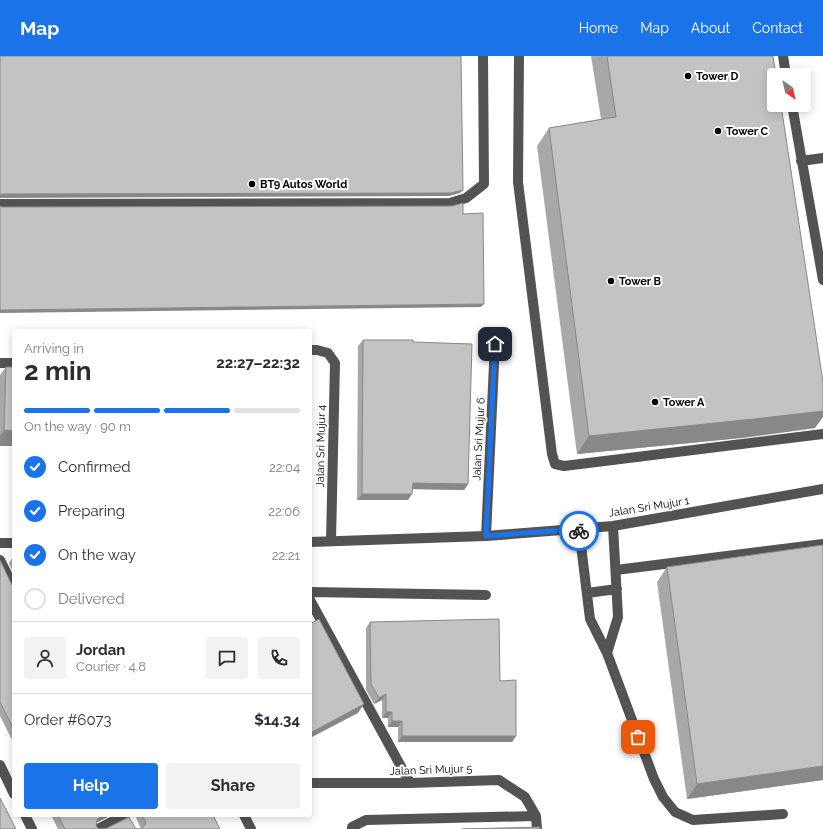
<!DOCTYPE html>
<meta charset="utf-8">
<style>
:root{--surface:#fff;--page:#f2f2f3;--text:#2b2b33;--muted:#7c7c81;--line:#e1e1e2;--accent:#1a73e8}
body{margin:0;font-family:Raleway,sans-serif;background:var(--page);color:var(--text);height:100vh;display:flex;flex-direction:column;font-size:15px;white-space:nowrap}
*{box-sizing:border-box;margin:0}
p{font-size:13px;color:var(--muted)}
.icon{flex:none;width:22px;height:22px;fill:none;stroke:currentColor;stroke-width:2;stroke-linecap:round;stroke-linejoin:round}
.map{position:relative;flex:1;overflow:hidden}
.panel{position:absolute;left:12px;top:273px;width:300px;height:488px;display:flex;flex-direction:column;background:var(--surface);border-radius:4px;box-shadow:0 2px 10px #0003}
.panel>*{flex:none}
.needle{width:26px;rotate:146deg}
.controls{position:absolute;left:767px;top:12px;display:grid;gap:8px}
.controls a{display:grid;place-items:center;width:44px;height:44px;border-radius:4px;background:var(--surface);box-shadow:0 2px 10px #0003;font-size:20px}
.pin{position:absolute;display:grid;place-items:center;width:34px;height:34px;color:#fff;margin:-17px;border-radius:8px;box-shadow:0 2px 6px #0006}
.courier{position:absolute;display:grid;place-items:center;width:40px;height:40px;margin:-20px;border:3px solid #1a73e8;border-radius:50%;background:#fff;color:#222;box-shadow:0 1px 5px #0007}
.overview em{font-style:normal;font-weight:700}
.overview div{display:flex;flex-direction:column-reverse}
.overview{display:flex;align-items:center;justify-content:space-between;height:68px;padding:0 12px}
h1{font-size:26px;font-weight:700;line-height:30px}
.bar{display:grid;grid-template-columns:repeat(4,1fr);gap:6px 4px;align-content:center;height:48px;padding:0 12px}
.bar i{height:5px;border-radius:3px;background:var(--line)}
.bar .selected{background:var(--accent)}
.bar p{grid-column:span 4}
.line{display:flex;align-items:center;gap:10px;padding:0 12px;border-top:1px solid var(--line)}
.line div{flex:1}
.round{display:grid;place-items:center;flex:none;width:42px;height:42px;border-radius:4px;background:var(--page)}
ol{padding:0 12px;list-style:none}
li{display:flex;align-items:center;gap:12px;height:44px}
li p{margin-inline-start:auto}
li .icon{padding:4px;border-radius:50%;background:var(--accent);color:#fff;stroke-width:4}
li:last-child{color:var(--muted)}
li i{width:22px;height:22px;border:2px solid var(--line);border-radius:50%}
.button{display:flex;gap:8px;margin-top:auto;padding:8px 12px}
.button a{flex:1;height:46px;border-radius:4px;background:var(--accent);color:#fff;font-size:16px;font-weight:700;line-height:46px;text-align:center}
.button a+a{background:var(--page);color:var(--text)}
header{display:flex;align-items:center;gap:24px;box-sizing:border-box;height:56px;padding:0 20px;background:var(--accent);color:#fff}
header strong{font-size:19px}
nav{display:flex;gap:22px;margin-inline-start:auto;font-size:14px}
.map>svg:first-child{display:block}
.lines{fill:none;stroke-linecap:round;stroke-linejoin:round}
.minor{stroke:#535353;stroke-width:10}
.wall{fill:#a8a8a8}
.shaded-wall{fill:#888}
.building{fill:#c3c3c3;stroke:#888}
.done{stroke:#595959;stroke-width:4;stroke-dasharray:0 7.2}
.route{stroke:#1a73e8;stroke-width:5}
.poi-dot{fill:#000;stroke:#fff;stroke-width:1.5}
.labels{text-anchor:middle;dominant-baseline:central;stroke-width:4;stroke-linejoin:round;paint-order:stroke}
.poi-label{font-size:11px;font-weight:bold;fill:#000;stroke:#fff;text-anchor:start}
.street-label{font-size:11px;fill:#000;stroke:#fff}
</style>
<header>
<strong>Map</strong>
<nav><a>Home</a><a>Map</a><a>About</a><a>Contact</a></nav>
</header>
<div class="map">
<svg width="823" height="773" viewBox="0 0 823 773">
<rect width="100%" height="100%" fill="#fff"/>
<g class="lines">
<path class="minor" d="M519,0L518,126L552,398L555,408L564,410L823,378
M783,0L786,19
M792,49L823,224
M801,105L823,102
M0,148L450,147L466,142L484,128L483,0
M310,294H317L328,297L335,307L331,485
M0,307H14
M579,473L590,563L607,597L654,723L663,741L675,756L693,764L783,758
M486,480L495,287
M310,486L486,480L613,470L823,433
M0,487H14
M0,504L14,532
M616,514L823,488
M310,536L486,539
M587,537L617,533
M310,544L410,727
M607,597L618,561L613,470
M0,709L14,738
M310,727H410L499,724L525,741L536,760L537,773
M25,759L32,773
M244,759L251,773
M98,773L125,759
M352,773V771L366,764L536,760"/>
</g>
<path class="wall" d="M591,0H773L815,372L741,382L577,398L537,90L549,72L601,63Z
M363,284L413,286L468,428L464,434L413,433L408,444H357L358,290Z
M6,311H14V390H0V319Z
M823,489V724L687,743L657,526L667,511Z
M13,501H14V518L9,507Z
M0,504L12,529L14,530V688L0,660Z
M370,566L500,625L516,680L512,686H398V671H388V662H382V644L374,648L366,634V572Z
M51,759H112L96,767V770L99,773H141L135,759H213L220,773H58Z"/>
<path class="shaded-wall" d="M463,134L460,137L449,140L0,142V139L2,138Z
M484,248L481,251L0,257V254Z
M823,355V361L815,372L741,382L577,398L589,380Z
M4,374L14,375V390H0V380Z
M413,427L468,428L464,434L408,433Z
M362,438H412L408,444H357Z
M386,638L382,644L374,648L379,642Z
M364,648L358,657L310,682V677Z
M386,656H392L388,662H382Z
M392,665H402L398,671H388Z
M402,680H516L512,686H398Z
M823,710V724L687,743L697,728Z
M104,759H112L95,767L97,764L99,762Z"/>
<path class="building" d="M0,0H461L463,134L451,137L2,138L0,139Z
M607,0H773L776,19H774V49H781L823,326V355L754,363L589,380L549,72L616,61Z
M463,147V158L483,157L484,248L0,254V150L2,151L452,150Z
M363,284H413V286L472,288L468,428L413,427L412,438H362Z
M6,311H14V375L4,374Z
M823,489V710L697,728L667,511Z
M0,504L12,529L14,530V674L0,646Z
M319,563L364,648L310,677V568Z
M499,563L500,625L516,624V680H402V665H392V656H386V638L379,642L371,628L370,566Z
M0,742L16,773H0Z
M58,759H104L99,762L97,764L96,770L99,773H105L129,761L136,773H142L146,767L142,759H213L220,773H65Z
M540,771V773H462Z"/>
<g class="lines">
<path class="done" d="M579,475L590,563L607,597L638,681"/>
<path class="route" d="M495,288L486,480L579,473V475"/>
</g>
<g class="poi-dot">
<circle cx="688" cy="20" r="4"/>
<circle cx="718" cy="75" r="4"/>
<circle cx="252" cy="128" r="4"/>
<circle cx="611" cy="225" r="4"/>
<circle cx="655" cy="346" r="4"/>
</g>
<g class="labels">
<g class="poi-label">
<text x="696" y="20">Tower D</text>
<text x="726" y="75">Tower C</text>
<text x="260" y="128">BT9 Autos World</text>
<text x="619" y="225">Tower B</text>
<text x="663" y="346">Tower A</text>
</g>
<g class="street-label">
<text transform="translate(479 383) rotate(-87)">Jalan Sri Mujur 6</text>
<text transform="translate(321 390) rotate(-89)">Jalan Sri Mujur 4</text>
<text transform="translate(649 451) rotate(-9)">Jalan Sri Mujur 1</text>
<text transform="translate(431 714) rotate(-2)">Jalan Sri Mujur 5</text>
</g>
</g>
</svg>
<div class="controls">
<a><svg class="needle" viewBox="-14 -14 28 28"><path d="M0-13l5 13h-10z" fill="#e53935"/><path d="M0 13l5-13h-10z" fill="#7c7c81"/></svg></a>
</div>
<div class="pin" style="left:638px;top:681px;background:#ea580c"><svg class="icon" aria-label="bag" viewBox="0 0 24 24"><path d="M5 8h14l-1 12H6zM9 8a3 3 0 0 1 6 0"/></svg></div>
<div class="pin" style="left:495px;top:288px;background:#1f2937"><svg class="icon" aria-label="home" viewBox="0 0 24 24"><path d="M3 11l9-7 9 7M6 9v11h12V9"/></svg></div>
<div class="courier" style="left:579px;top:475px"><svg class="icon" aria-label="bike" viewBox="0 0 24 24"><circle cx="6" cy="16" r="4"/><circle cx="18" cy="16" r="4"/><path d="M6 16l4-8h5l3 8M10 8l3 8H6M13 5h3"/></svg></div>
<section class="panel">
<div class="overview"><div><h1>2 min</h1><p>Arriving in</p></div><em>22:27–22:32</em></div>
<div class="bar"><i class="selected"></i><i class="selected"></i><i class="selected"></i><i></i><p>On the way · 90 m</p></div>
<ol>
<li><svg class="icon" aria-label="check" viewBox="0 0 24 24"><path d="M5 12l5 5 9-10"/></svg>Confirmed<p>22:04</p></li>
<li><svg class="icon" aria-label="check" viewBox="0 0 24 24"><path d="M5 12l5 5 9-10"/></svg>Preparing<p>22:06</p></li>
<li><svg class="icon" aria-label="check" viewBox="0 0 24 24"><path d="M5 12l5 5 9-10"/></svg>On the way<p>22:21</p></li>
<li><i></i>Delivered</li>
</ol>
<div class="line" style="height:72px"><a class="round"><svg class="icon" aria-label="person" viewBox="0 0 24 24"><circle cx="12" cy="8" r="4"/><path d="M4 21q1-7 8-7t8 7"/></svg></a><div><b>Jordan</b><p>Courier · 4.8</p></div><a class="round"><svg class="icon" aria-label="chat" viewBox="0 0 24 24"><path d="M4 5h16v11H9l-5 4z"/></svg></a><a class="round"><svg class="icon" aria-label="phone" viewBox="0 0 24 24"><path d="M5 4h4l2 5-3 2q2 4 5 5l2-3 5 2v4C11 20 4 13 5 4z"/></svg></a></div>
<div class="line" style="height:52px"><div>Order #6073</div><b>$14.34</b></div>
<div class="button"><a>Help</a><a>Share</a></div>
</section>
</div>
